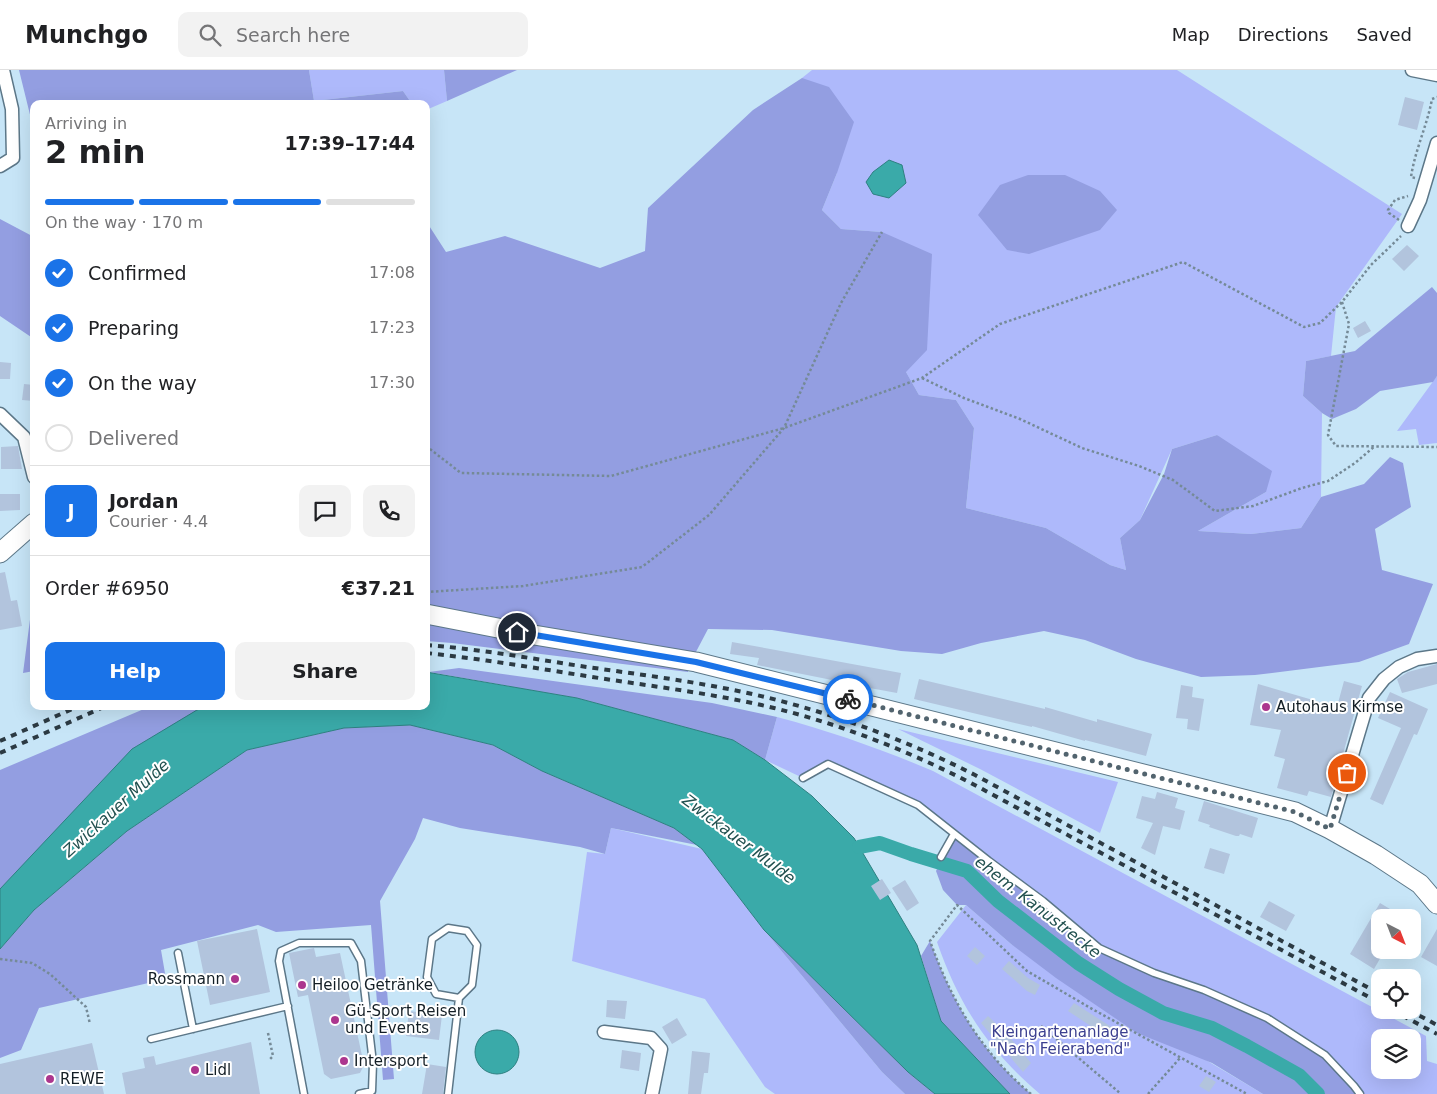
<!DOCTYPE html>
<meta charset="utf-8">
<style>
:root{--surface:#fff;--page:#f2f2f2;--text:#202124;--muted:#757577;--line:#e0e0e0;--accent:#1a73e8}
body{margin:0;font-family:"DejaVu Sans",sans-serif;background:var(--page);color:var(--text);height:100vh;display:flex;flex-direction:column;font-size:19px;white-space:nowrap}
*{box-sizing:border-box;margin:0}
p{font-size:16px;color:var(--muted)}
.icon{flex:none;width:28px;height:28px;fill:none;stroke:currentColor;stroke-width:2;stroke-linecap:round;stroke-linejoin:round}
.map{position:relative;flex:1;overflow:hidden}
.panel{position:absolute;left:30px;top:30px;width:400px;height:610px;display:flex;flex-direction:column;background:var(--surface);border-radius:10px;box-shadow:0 5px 20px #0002}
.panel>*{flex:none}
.needle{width:32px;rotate:138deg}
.tools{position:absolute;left:1371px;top:839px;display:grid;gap:10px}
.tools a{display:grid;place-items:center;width:50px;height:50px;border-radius:10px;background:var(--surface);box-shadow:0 5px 20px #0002;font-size:25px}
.pin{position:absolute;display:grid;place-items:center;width:42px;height:42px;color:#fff;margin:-21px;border:2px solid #fff;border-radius:50%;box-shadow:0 1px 5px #0007}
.courier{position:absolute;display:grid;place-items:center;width:50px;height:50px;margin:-25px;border:4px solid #1a73e8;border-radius:50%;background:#fff;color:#222;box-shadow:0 1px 6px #0007}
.headline em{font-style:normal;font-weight:700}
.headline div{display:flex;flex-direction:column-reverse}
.headline{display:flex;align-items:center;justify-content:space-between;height:85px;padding:0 15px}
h1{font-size:32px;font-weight:700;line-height:38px}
.bar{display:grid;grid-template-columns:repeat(4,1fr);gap:8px 5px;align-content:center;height:60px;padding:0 15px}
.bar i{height:6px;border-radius:4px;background:var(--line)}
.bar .active{background:var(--accent)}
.bar p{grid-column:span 4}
.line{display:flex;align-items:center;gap:12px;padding:0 15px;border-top:1px solid var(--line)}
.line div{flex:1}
.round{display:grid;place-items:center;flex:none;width:52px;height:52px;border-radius:10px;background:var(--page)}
ol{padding:0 15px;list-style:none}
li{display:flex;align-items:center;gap:15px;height:55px}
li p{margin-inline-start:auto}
li .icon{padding:5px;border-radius:50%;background:var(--accent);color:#fff;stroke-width:4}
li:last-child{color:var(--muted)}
li i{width:28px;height:28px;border:2px solid var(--line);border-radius:50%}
.action{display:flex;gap:10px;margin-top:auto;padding:10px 15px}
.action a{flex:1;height:58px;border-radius:10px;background:var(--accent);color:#fff;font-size:20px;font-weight:700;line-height:58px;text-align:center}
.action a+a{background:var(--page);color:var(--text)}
header{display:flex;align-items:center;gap:30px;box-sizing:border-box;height:70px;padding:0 25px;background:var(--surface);border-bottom:1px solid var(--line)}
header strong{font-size:24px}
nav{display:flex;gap:28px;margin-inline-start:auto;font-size:18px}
.search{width:350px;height:45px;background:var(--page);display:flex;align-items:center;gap:12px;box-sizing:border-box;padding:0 18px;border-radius:10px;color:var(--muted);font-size:19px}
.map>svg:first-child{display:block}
.green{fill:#aeb9fb;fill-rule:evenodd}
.forest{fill:#939ee1}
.water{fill:#3aaaa9;stroke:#2e8081}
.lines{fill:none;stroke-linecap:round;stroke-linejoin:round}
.canal{stroke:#3aaaa9;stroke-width:14}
.building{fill:#b2c4dd}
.lane-casing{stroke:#5c7788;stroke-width:9}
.street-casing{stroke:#5c7788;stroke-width:15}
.secondary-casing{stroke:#5c7788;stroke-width:21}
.path{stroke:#758a97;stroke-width:2.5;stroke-dasharray:2.5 2.5;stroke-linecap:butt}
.lane{stroke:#fff;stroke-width:6}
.street{stroke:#fff;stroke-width:12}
.secondary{stroke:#fff;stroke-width:19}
.rail{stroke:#2c3a43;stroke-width:4;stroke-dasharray:6 6;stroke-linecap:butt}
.done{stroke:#52646e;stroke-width:5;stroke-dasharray:0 9}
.route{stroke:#1a73e8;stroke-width:6}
.poi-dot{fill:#ac368e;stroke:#fff;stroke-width:2}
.labels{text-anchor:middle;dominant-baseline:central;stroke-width:4;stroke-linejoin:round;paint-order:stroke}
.poi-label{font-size:15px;fill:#131e25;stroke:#fff;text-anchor:start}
.park-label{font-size:15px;fill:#3c4090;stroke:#fff}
.water-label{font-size:16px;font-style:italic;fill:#225150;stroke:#fff}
</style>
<header>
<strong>Munchgo</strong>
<div class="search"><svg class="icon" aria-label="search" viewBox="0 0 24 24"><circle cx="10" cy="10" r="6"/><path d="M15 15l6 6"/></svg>Search here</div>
<nav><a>Map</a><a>Directions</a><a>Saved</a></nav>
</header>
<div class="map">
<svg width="1437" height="1024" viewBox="0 0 1437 1024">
<rect width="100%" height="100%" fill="#c7e5f7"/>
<path class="green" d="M309,0H444L447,31L426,40V34H412L403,21L314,31Z
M812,0H1177L1402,144L1336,237L1331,286L1306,291L1303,326L1322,343L1321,427L1301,458L1251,464L1198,461L1266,422L1217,365L1172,379L1140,450L1120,468L1126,500L1110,495L1046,458L966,438L974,358L956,330L919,325L906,302L882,162L841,159L822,140L837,103L802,8Z
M1437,306V373L1419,375L1416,359L1397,361Z
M777,647C830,661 881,679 933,701L1426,966L1427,991L1437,994V1024H1360L1099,878L918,735L828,694L803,708L765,690ZM1380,968H1412V1000H1380Z
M898,659L1118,712L1100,763L980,699Z
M611,758L702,779L764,860L882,1002L905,1024H775L765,1017L705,929L572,891L587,782L605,784Z
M966,835L1011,874L1263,1024H1040C988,980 959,935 937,872Z"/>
<path class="forest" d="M19,0H309L314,31L403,21L412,34H34V61Z
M444,0H517L447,31Z
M802,8L829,17L854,52L837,103L822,140L841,159L882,162L932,184L927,280L906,302L919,325L956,330L974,358L966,438L1046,458L1110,495L1126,500L1120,468L1140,450L1164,404L1172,379L1217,365L1272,401L1266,422L1198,461L1251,464L1301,458L1321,427L1364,414L1390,387L1403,393L1411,437L1375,459L1382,500L1433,514L1409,574L1359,592L1255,605L1201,607L1136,589L1085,570L1044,561L981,573L942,584L901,581L772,560L708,559L688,597V602L452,573L426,571V151L446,182L505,166L600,198L645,181L648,138L753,40Z
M1028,105H1065L1100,121L1117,140L1100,160L1029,184L1007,180L978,145L1000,115Z
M0,149L34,167V269L0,246Z
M1432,217L1437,223V306L1433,312L1380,321L1356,339L1332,349L1322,343L1303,326L1306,291L1355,281Z
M34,519V601L23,603Z
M459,598L712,633L777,647L765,690L733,670L577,628L429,602Z
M151,636H209L197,640L33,786L0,819V700Z
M410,655L493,675L542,701L674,758L697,775L611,758L605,784L580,777L460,758L423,748L415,769L380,831L394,1009L383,1010L371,855L276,862L258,855L161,880L166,909L39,938L21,980L0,988V879L34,840L127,761L247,680L344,658Z
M954,764L1099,878L1267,948L1325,985L1360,1024H1263L1212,993L1137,963L1056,908L1011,874L966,835H957L943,820L936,801Z
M764,860L908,1002L935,1024H905L882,1002Z
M930,871C952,932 981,982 1031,1024H1010L941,951L921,886Z"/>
<path class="water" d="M889,90L902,95L906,113L889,128L873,124L866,112L873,102Z
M426,602L577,628L733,670L765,690L812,726L854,768L917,875L941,951L1010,1024H935L908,1002L764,860L702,779L674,758L542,701L493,675L410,655L344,658L247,680L127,761L34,840L0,879V819L132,679L197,640L209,636H426Z
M475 982a22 22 0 1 1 44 0a22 22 0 1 1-44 0Z"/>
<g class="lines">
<path class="canal" d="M859,777L880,773L911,784L967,801L998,831L1078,893L1119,919L1163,943L1212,958L1247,976L1299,1005L1318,1024"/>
</g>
<path class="building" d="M1405,27L1424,32L1417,60L1398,55Z
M1407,175L1419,186L1404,201L1392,189Z
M1365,251L1371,261L1358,268L1353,258Z
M0,292L11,293L10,309H0Z
M24,314L34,315V331L22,330Z
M18,376L22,399H1V377Z
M0,424H20V440L0,441Z
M5,502L11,531L17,530L22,556L0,560V503Z
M732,572L901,603L897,623L837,612V611L757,595L759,588L730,584Z
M1437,594V614L1402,623L1397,609L1408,602Z
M919,609L1045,639V637L1097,652V649L1152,664L1146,686L1085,670V671L1032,656V657L914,629Z
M1344,611L1362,616L1331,727L1309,721L1307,726L1277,718L1285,689L1274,686L1281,660L1250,655L1258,614L1330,635L1338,633Z
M1181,615L1193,617L1192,627L1204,629L1199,661L1187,659L1188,649L1176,648Z
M1390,622L1428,639L1417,665L1414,664L1383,735L1370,729L1401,658L1378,648Z
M1157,722L1178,728L1175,738L1185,741L1180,760L1163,756L1155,785L1141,778L1153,753L1136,748L1142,726L1155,729Z
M1204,731L1258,748L1252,768L1240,764L1239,766H1236L1209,757L1210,755L1198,751Z
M1210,778L1230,784L1224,804L1204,798Z
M882,809L891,823L880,830L871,816Z
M905,810L919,833L907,841L892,818Z
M1269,831L1295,845L1286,861L1260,847Z
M1380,833L1405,848H1380V880H1385L1374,899L1350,884Z
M257,859L270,922L210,935L197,871Z
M1437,859V896L1421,887Z
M975,877L985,886L977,895L967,886Z
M314,878L316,887L340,883L364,995L360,1003L331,1009L324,1004L308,925L298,927L289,883Z
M1009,891L1028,908L1040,915L1035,925L1027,921L1002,899Z
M607,930L627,931L625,949L606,947Z
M1074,933L1124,965L1118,974L1068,941Z
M409,941L442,945L439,970L406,966Z
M988,946L1007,964L1031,993L1023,1002L981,953Z
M677,948L687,965L672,974L662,957Z
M251,972L260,1024H126L122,1003L145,998L143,988L154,986L156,995Z
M92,973L104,1024H0V994Z
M622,980L641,983L639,1001L620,998Z
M692,981L710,983L708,1003H704L701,1024H688Z
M427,994L446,997L443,1024H422Z
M1206,1006L1216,1012L1209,1022L1199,1016Z"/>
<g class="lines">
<defs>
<path id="lane" d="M803,708L828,694L918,735L989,791L1043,831L1099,878L1154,903L1204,920L1267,948L1325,985L1354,1016L1360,1024
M941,787L954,764
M178,883L193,959
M151,969L288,936
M304,1024L279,891L281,881L299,873H351L361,891L373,993L372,1021L359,1024
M448,1024L459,928L472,915L477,875L467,861L448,858L432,869L427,907L436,924L459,928"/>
<path id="street" d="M1412,0L1437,5
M0,96L13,88L12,39L3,0
M1408,156L1420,130L1437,73
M0,344L24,367L34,407
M1330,759L1369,628L1384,609L1399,597L1417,589L1437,586
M604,962L651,968L661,979L652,1024"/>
<path id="secondary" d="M0,483L34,453
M426,544L534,565L696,592L1295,742L1330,759L1376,785L1420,814L1437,834"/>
</defs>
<use href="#lane" class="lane-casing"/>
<use href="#street" class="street-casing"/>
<use href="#secondary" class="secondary-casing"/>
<path class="path" d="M1415,108L1411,107C1415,80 1427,56 1432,29L1437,27
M1399,150L1389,143L1388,140L1395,130L1408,126
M1342,232L1349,254L1328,365L1336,376L1437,377
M922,308L964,328L1020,349L1082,378L1139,396L1173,410L1215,441L1253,436L1302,418L1328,411L1355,393L1375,376
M426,376L461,403L611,406L784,358L922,308L1000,254L1183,192L1304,257L1320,253L1342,232L1371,195L1401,166
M426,522L523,516L642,497L709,445L784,358L841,233L882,162
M0,889L32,893L50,904L86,937L90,954
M1041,956L1121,1024
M268,963L273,986L269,990
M1031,1024C981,982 952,932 930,871L957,835L1027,901L1094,940L1247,1024
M1148,1024L1180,988"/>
<use href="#lane" class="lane"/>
<use href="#street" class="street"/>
<use href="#secondary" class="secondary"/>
<path class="rail" d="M426,575C480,579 534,589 587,597C651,606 715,614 777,630C846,648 912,673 975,705L1380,924
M426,583C484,589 541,599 599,608C657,617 716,624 774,638C843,655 908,681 971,713L1380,933
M0,671L79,636
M0,683L106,636
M1392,940L1437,964
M1409,940L1437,955"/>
</g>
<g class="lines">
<path class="done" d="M848,629L1295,742L1330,759L1347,703"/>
<path class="route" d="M517,562L696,592L848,629"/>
</g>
<g class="poi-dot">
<circle cx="1266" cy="637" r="5"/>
<circle cx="235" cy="909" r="5"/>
<circle cx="302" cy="915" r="5"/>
<circle cx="335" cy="950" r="5"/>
<circle cx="344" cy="991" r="5"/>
<circle cx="195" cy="1000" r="5"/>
<circle cx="50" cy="1009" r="5"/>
</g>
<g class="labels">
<g class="poi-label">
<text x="1276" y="637">Autohaus Kirmse</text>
<text x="225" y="909" text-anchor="end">Rossmann</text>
<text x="312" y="915">Heiloo Getränke</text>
<text x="345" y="941">Gü-Sport Reisen<tspan x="345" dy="17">und Events</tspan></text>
<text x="354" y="991">Intersport</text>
<text x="205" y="1000">Lidl</text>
<text x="60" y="1009">REWE</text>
</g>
<g class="park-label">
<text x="1060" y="962">Kleingartenanlage<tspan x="1060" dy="17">"Nach Feierabend"</tspan></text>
</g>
<g class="water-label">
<text transform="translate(116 738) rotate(-42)">Zwickauer Mulde</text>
<text transform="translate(739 769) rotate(37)">Zwickauer Mulde</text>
<text transform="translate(1038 837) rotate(38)">ehem. Kanustrecke</text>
</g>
</g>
</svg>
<div class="tools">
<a><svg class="needle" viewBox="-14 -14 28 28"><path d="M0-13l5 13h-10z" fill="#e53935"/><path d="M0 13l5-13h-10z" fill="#757577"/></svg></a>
<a><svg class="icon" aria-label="locate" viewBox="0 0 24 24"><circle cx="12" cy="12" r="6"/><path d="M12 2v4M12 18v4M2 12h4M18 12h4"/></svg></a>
<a><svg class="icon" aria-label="layers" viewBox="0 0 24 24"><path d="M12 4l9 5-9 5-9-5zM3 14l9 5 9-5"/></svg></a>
</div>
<div class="pin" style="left:1347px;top:703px;background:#ea580c"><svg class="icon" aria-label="bag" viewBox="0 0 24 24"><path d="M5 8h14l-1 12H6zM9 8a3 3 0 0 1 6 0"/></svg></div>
<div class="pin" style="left:517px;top:562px;background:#1f2937"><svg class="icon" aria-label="home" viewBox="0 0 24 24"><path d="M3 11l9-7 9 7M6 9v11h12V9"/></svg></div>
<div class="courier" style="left:848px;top:629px"><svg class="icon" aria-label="bike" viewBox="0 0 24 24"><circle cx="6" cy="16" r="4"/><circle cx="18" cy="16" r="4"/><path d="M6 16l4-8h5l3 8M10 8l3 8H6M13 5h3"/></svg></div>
<section class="panel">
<div class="headline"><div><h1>2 min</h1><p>Arriving in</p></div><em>17:39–17:44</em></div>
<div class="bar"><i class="active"></i><i class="active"></i><i class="active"></i><i></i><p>On the way · 170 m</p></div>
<ol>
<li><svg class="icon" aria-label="check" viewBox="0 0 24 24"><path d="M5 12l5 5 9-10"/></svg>Confirmed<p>17:08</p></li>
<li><svg class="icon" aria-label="check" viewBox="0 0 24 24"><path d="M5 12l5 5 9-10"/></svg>Preparing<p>17:23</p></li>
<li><svg class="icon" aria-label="check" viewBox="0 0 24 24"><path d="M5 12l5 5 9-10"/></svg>On the way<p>17:30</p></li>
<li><i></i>Delivered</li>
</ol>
<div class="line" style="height:90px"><b class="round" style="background:var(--accent);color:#fff">J</b><div><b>Jordan</b><p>Courier · 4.4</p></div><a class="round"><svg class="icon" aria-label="chat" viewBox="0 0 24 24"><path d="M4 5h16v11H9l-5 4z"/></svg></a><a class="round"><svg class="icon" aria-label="phone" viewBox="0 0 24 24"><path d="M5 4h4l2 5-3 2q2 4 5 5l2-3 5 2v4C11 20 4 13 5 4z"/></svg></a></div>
<div class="line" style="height:65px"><div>Order #6950</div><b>€37.21</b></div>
<div class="action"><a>Help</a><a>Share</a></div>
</section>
</div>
